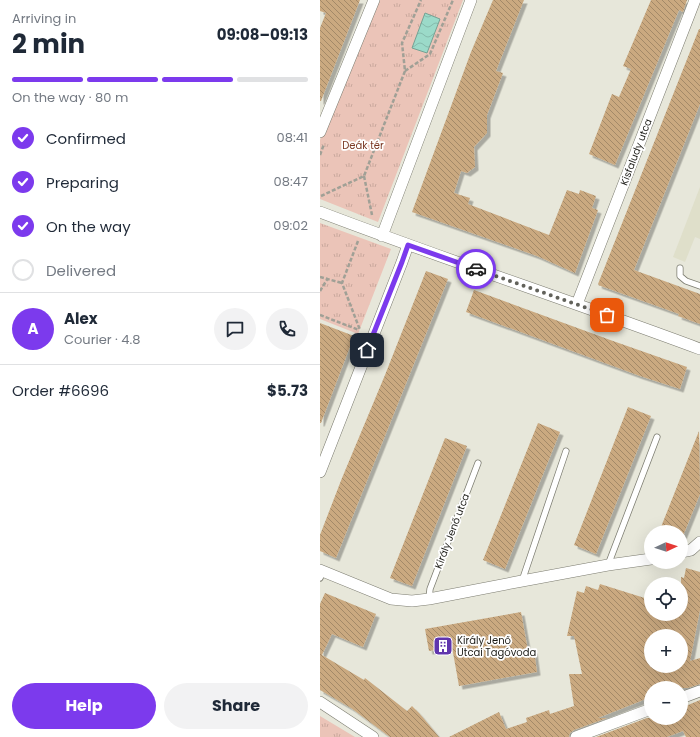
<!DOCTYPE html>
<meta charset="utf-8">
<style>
:root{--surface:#fff;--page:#f2f2f3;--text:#1f2937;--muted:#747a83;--line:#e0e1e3;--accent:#7c3aed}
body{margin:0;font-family:Poppins,sans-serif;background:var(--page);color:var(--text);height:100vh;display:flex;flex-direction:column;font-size:15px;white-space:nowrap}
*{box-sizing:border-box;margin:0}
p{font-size:13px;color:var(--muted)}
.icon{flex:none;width:22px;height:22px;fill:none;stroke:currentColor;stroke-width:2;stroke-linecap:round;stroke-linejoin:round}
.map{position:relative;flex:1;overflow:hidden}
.side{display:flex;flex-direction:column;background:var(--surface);width:320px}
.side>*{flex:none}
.needle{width:26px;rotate:86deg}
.buttons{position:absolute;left:324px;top:525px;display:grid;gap:8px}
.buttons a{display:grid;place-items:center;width:44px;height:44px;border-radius:50%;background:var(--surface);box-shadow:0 4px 16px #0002;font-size:20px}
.pin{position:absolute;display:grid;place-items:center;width:34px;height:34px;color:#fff;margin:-17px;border-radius:8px;box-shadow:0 2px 6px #0006}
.courier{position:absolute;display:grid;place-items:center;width:40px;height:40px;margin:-20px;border:3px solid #7c3aed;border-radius:50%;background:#fff;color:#222;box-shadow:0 1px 5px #0007}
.headline em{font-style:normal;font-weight:700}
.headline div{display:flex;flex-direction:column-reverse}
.headline{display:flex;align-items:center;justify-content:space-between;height:68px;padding:0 12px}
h1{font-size:26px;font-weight:700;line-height:30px}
.bar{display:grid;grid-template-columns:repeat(4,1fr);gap:6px 4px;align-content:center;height:48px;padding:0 12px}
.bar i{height:5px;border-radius:3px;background:var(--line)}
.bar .on{background:var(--accent)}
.bar p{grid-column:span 4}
.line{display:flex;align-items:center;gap:10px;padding:0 12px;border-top:1px solid var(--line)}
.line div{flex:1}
.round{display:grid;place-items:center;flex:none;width:42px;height:42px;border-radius:21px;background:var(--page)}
ol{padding:0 12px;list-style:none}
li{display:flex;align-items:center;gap:12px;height:44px}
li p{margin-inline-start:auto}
li .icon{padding:4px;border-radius:50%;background:var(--accent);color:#fff;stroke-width:4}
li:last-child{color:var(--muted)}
li i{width:22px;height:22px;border:2px solid var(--line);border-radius:50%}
.cta{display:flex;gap:8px;margin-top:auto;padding:8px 12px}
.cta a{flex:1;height:46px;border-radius:24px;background:var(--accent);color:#fff;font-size:16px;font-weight:700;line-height:46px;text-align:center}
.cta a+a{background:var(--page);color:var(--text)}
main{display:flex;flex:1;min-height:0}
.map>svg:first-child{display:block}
.built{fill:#dfdfca}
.park{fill:url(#park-tufts)}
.water{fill:url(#water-waves);stroke:#75a193}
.building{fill:url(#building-back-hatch);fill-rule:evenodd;filter:url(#shadow)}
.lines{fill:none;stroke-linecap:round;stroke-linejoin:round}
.lane-casing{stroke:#7c7c70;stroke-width:7}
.street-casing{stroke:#7c7c70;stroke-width:12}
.path{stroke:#a0a096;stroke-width:2.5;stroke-dasharray:4 2;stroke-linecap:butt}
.lane{stroke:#fff;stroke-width:5.5}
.street{stroke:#fff;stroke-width:11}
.done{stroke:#62625b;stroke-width:4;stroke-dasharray:0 7.2}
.route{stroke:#7c3aed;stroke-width:5}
.labels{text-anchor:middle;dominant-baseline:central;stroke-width:3.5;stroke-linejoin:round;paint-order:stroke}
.park-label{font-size:10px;fill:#7b3924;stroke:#fff}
.street-label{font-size:10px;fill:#1b1b16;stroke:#fff}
.poi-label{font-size:10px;fill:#1b1b16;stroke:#fff;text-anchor:start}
</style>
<main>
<section class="side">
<div class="headline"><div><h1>2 min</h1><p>Arriving in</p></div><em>09:08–09:13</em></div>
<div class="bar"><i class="on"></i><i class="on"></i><i class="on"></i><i></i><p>On the way · 80 m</p></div>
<ol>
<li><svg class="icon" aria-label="check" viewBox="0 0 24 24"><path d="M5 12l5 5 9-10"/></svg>Confirmed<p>08:41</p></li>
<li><svg class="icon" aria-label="check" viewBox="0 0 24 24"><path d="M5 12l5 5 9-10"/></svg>Preparing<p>08:47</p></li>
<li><svg class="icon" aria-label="check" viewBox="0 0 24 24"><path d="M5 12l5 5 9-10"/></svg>On the way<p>09:02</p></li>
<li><i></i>Delivered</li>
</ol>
<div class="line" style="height:72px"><b class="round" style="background:var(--accent);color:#fff">A</b><div><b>Alex</b><p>Courier · 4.8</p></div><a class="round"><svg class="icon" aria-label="chat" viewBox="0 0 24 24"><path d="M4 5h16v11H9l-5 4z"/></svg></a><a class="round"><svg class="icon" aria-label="phone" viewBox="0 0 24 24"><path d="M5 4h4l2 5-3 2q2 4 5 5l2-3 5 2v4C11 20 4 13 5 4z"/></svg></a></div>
<div class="line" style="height:52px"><div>Order #6696</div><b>$5.73</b></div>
<div class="cta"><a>Help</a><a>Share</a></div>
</section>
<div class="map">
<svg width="380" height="737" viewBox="0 0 380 737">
<defs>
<pattern id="park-tufts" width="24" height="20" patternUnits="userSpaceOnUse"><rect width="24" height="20" fill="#ebc4b8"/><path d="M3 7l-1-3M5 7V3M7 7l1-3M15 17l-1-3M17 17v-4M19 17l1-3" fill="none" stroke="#c9a89d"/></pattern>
<pattern id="water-waves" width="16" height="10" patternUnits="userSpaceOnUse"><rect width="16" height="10" fill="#9bdac9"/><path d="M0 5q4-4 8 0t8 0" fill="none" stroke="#85baac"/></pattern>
<pattern id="building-back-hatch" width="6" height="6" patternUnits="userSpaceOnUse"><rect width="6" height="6" fill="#caa980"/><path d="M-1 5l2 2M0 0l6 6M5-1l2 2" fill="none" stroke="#a38968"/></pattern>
<filter id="shadow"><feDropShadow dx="3.5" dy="3.5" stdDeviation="0" flood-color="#0004"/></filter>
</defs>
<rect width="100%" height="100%" fill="#e7e7da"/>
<path class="built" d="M380,187V239L375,237L365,262L353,257Z"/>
<path class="park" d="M57,0H143L58,222L0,199V140Z
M0,223L71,249L38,334L0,319Z
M0,716L35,737H0Z"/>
<path class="water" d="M105,13L120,19L107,53L92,48Z"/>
<path class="building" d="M0,0H40L1,101H0V28L6,13L0,11Z
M173,0H204L176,71L183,73L167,115V133L154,147L155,167L147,173L141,171L134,193L150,198L148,204L229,235L247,190L259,194L260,190L276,196L272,208L278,210L255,273L217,256L92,212L151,52Z
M331,0H367L363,12L359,10L295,165L269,154L292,94L299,97L311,69L303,66Z
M379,29H380V104L314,270L380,294V324L358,316L359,314L278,285L279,284H278Z
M106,271L128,279L16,558L0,551V535L22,478L65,375Z
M154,290L293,341L367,367L360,389L320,376L146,312Z
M0,323L34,336L1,423H0Z
M308,407L331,416L276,554L254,545Z
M218,423L240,432L185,569L163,560Z
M379,431L380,494L363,536L361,535V532H354L341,527Z
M125,438L147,446L92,586L70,578Z
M366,568L380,572V610L370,661L380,658V684L368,688H331V697L278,718H287L254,730L250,733L249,737H129L179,712L186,729L207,722L206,718L229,710L230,714L254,706L249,674H262L254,636H247L257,591L264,593L266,586L278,590L280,584L331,600V614H361V577L364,578ZM331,636H361V666H331Z
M5,593L56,614L43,647L12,634L2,655L44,680L45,678L87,711L92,706L99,713L119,737H70L31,708L0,690V604Z
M201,612L208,651L214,650L217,672L139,686L132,647L109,651L105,629Z
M380,700V737H366L363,731L347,737H276L327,718H361V708Z"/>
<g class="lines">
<defs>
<path id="lane" d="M360,268V276L366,281L380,286
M288,565L337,437
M0,578L3,571
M202,581L246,451
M109,599L110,589L158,463"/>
<path id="street" d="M0,132L54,0
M0,212C126,260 254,302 380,349
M62,236L151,0
M257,304L375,0
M0,472L82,262L88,245
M361,552L371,550L380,542
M0,570L71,599L92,601L109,599L202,581L288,565L331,559
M361,698L380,691
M0,702L53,737
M256,737L331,709"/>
</defs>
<use href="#lane" class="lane-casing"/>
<use href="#street" class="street-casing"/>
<path class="path" d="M85,71L110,54L133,0
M0,155L4,144
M44,176L52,215
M1,196L44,176L85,71L82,43L101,0
M38,241L22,283L40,330
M0,277L22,283
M0,291L8,278
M0,315L39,330"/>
<use href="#lane" class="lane"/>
<use href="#street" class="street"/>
</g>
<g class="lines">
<path class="done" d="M156,269L287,315"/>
<path class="route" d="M47,350L82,262L88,245L156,269"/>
</g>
<defs>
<symbol id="building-square" viewBox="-11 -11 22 22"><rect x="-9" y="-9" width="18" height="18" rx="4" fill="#6035ad" stroke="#fff"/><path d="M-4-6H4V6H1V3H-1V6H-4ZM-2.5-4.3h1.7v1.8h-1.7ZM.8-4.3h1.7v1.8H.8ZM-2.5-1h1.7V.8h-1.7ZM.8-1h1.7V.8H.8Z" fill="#fff"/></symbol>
</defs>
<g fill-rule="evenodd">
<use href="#building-square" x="112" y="635" width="22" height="22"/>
</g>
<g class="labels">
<g class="park-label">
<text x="43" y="145">Deák tér</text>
</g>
<g class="street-label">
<text transform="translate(316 152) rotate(-69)">Kisfaludy utca</text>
<text transform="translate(132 531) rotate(-69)">Király Jenő utca</text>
</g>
<g class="poi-label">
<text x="137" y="640">Király Jenő<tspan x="137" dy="12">Utcai Tagóvoda</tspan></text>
</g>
</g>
</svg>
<div class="buttons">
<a><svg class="needle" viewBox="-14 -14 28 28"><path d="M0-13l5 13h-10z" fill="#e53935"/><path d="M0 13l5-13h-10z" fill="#747a83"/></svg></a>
<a><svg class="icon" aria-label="locate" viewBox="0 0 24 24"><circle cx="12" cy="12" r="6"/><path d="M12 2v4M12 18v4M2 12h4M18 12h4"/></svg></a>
<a>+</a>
<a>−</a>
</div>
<div class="pin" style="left:287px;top:315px;background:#ea580c"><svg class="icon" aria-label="bag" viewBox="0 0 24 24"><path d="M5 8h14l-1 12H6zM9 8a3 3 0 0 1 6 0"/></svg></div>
<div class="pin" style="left:47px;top:350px;background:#1f2937"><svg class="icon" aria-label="home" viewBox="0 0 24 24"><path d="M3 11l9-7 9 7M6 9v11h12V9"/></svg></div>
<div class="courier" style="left:156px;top:269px"><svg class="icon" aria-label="car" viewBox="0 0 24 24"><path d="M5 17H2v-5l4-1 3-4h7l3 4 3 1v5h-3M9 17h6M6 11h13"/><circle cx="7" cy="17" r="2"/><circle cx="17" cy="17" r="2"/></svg></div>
</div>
</main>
